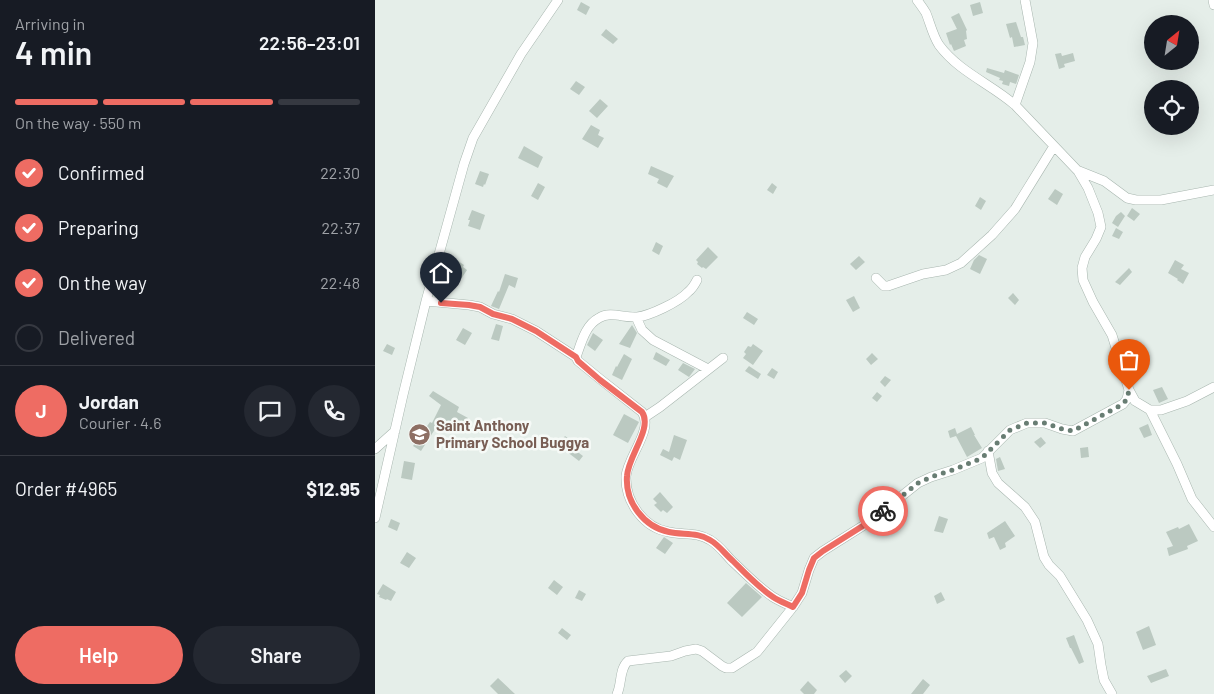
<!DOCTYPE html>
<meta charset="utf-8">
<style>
:root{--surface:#171b24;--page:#242831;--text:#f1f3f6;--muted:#9ea1a6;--line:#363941;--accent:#ee6c63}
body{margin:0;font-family:Barlow,sans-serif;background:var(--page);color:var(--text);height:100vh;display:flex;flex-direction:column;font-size:19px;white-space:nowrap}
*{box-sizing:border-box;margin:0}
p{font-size:16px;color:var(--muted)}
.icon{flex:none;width:28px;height:28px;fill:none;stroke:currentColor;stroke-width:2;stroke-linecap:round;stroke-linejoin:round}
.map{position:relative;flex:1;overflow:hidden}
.drawer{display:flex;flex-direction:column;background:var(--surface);width:375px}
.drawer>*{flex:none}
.needle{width:32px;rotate:30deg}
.buttons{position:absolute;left:769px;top:15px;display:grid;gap:10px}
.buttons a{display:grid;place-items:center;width:55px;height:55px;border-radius:50%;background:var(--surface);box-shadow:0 5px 20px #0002;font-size:25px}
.pin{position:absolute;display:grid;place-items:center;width:42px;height:42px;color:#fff;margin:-51px -21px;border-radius:50% 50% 50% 0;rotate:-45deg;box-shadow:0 0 5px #0007}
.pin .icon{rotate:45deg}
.courier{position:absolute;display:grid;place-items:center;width:50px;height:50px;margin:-25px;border:4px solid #ee6c63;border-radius:50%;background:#fff;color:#222;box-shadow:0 1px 6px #0007}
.headline em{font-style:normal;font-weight:600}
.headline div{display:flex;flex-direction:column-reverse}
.headline{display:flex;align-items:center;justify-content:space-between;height:85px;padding:0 15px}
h1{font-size:32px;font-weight:600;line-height:38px}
.bar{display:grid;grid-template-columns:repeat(4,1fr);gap:8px 5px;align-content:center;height:60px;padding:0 15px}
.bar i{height:6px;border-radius:4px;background:var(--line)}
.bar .selected{background:var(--accent)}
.bar p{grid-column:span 4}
.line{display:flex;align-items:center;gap:12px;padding:0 15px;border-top:1px solid var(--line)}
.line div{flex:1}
.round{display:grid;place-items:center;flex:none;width:52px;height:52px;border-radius:26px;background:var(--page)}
ol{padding:0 15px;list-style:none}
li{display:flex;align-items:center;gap:15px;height:55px}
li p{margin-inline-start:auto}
li .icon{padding:5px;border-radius:50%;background:var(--accent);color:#fff;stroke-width:4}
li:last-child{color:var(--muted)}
li i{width:28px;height:28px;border:2px solid var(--line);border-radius:50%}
.action{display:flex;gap:10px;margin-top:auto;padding:10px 15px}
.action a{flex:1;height:58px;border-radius:30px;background:var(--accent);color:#fff;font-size:20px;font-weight:600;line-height:58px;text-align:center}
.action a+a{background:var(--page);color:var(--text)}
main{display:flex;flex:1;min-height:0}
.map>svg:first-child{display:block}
.building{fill:#bbc9c1}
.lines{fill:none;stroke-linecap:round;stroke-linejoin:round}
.minor-casing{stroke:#a8b6af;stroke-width:10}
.minor{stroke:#fff;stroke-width:9}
.done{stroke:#687d73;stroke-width:5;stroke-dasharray:0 9}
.route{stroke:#ee6c63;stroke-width:6}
.labels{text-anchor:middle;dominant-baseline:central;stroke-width:5;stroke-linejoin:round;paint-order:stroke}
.education-label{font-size:15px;font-weight:bold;fill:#785e54;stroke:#f6faf7;text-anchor:start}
</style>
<main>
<section class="drawer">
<div class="headline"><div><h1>4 min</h1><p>Arriving in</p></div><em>22:56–23:01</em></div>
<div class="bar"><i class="selected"></i><i class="selected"></i><i class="selected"></i><i></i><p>On the way · 550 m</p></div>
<ol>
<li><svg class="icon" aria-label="check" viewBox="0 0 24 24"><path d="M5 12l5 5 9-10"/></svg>Confirmed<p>22:30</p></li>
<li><svg class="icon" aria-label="check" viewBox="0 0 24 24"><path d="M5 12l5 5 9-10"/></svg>Preparing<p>22:37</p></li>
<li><svg class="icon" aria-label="check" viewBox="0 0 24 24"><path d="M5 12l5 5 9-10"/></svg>On the way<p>22:48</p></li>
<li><i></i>Delivered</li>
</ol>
<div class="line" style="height:90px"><b class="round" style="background:var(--accent);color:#fff">J</b><div><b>Jordan</b><p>Courier · 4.6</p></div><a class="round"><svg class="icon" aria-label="chat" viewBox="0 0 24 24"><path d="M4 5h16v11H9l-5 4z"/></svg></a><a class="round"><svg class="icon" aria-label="phone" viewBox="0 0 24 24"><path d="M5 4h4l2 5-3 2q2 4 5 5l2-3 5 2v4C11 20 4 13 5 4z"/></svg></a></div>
<div class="line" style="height:65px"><div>Order #4965</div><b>$12.95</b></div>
<div class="action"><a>Help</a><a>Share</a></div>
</section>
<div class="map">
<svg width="839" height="694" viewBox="0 0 839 694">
<rect width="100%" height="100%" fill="#e5eee9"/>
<path class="building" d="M206,2L215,7L211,15L202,10Z
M605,2L608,13L598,16L595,5Z
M584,13L592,30L591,31L592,39L589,40L591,46L579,51L576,44L575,45L571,33L582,29L576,17Z
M641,22L646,37H648L650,45L639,47L637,37L635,38L631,24Z
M231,29L243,39L238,44L226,35Z
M686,53L687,56L698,53L700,61L689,64L690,67L684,69L680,54Z
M612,68L629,73L630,70L644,75L641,84L635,82L634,86L627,84L628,81L624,80L625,78L611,72Z
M201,81L210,87L204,95L195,89Z
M225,99L233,106L222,118L214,111Z
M216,125L225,130L223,135L229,138L223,148L207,139Z
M149,146L168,157L163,168L143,158Z
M276,166L299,176L292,188L282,183L284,179L273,174Z
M105,171L114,174L110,185L109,184L108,187L100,184Z
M163,183L170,187L163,200L156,196Z
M397,183L402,187L398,194L392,190Z
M680,189L688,194L682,205L673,199Z
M605,197L611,201L606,210L600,206Z
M757,208L765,214L759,221L752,216Z
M97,210L110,215L105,230L93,226L95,220H93Z
M746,212L750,216L743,227L737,223L741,216Z
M741,228L748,232L744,239L737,236Z
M281,242L288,246L284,255L277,251Z
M333,247L343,257L331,269L328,267L327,268L322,264L323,262L321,260Z
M604,255L612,259L605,274L595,269L599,260Z
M484,256L490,262L481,270L475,264Z
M800,260L809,265L806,269L814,273L808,284L802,280L803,279L793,273Z
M79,261L82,263L83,261L89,265L88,267L92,270L86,279L75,272L77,268L75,267Z
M754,268L757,272L745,285L740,282Z
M130,274L143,278L140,288L134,285L124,309L116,306L123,291L124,292Z
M638,293L644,300L640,305L633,298Z
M479,296L485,308L478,312L471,300Z
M372,312L383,319L379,325L368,318Z
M121,324L128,326L124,341L116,339Z
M257,325L262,333L255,348L244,344Z
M88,328L97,333L90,345L81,340Z
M218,333L228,340L220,351L212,345Z
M12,344L20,348L17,355L8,351Z
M378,344L388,351L378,365L368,358L371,354L369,352L373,346L376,347Z
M281,352L295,360L291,366L278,359Z
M497,353L503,359L496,365L491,359Z
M249,354L257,359L247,380L237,375L241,366L242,367Z
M308,363L320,369L314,377L303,370Z
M374,366L386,374L383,379L370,371Z
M397,368L403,372L399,379L392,375Z
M510,376L516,380L510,387L505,382Z
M787,387L793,399L784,403L778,390Z
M58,391L84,407L82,412L93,418L86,430L77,425L75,429L67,426L66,428L62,426L46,451L38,446L55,422L57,423L66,405L54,396Z
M502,392L507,396L502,402L497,398Z
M249,414L264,422L253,443L238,435Z
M773,424L777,435L769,438L764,428Z
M596,427L600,435H599L607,448L592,457L581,436L575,438L573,431L580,428L582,434Z
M299,435L312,440L305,460L299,457L297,461L285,455L288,449L294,452Z
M190,436L203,446L200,450L208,456L204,461L183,445Z
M666,437L671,443L665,448L659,442Z
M713,447L714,457L706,458L705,448Z
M625,457L630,469L623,471L621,459Z
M29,461L40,463L37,480L26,478Z
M285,492L298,507L292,513L288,510L286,512L279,505L282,503L278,499Z
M564,516L573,519L568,533L559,531Z
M16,519L25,523L22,531L13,527Z
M630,521L640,536L630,543L631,547L625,550L619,537L614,539L612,533Z
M814,524L823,541L812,546L813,549L794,556L792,548L798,546L791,532L803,527L804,529Z
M289,537L298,543L290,554L281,548Z
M32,552L41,558L34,568L25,563Z
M179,580L188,587L182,595L173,588Z
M371,583L387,597L367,617L352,603Z
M8,584L21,592L16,601L12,599L11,600L4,597L5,595L2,594Z
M204,590L211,594L207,601L200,598Z
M566,592L570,600L562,604L559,596Z
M774,626L781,645L768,650L761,632Z
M187,628L196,635L192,640L183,633Z
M699,635L709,662L704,664L696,648H695L691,638Z
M791,669L794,676L776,683L772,676Z
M471,670L477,676L470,683L464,676Z
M123,678L140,694H123L115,686Z
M548,679L555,685L548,694H536Z
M433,681L442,690L439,694H429L425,690Z"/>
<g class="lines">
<defs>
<path id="minor" d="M542,0C545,4 548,8 551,13C555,23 558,36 564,45C584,72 616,84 640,105L703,171L713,188L723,213L726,227L721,239L710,257L707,268L708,280L718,302L737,335L754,390L760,401L775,410H786L812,401L839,387
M838,0L839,5
M640,105L655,62L658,43L650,0
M704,171L729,181L752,198L761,200H786L839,190
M501,278L509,286H513L548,274L571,270L586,263L617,235L640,209L679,146
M51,301L94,305L105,307L118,314L137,319L161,331L201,357L203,361L225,379L267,412C279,429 253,456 251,476C250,502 269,528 294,532C308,535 323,532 335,540C344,545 350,554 357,561C370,573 383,587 398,597C404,601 412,604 418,607
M261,317L267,330L278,340L333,369
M201,357C206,344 210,325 224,318C235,311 249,318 262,317C274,316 304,302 313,292C317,289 320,284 322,280
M775,410L802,464L817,499L839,527
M270,417L285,407L348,358
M0,449L20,431
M613,451L617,473L623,483L650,507L660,522L669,557L674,565L685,576L712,620L723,644L726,665L729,680L737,694
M0,518L28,395L51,301L89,164L98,138L146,54L183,0
M242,694C247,684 244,669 253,661L296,656L310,651L321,649L327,651L347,666L351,668H357L382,652L418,607L427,593L434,570L439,558L448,551L494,522L543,483L556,477L578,470L607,458L635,430L652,423H670L687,429L698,431L748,404L752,399L754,390"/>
</defs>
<use href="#minor" class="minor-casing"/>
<use href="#minor" class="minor"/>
</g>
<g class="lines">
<path class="done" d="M508,511L543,483L556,477L578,470L607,458L635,430L652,423H670L687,429L698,431L748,404L752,399L754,390"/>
<path class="route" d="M66,303L94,305L105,307L118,314L137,319L161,331L201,357L203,361L225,380L267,412C278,428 253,456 252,476C250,502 269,527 294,532C308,535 323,532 335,540C344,545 350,554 358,561C370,573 383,587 398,597C404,601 412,604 418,607L427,593L434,570L439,558L448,551L494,522L508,511"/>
</g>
<defs>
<symbol id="school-disc" viewBox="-11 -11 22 22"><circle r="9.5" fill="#8d6e63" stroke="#f6faf7"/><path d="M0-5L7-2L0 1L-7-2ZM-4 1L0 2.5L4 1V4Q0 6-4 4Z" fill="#fff"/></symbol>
</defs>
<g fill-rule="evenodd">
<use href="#school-disc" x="32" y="422" width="25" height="25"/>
</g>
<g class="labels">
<g class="education-label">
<text x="61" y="425">Saint Anthony<tspan x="61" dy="17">Primary School Buggya</tspan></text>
</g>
</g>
</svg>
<div class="buttons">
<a><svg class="needle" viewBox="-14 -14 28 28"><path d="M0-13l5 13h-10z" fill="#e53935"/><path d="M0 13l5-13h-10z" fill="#9ea1a6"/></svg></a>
<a><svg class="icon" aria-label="locate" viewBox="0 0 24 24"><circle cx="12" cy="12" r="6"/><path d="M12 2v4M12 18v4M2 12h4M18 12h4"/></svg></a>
</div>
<div class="pin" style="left:754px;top:390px;background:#ea580c"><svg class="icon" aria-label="bag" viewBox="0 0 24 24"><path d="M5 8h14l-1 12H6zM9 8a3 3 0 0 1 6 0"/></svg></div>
<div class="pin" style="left:66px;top:303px;background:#1f2937"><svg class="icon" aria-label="home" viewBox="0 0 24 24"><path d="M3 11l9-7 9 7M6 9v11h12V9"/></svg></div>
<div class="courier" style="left:508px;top:511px"><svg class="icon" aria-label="bike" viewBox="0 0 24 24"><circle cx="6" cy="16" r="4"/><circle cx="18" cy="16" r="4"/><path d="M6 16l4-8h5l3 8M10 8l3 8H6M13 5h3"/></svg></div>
</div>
</main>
